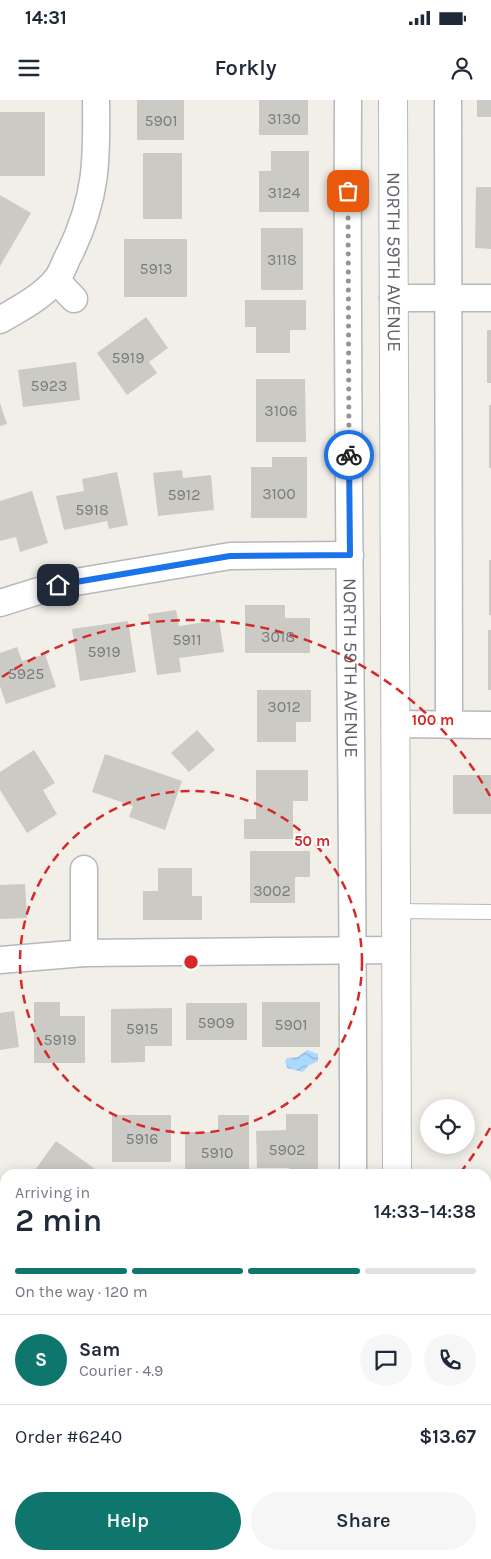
<!DOCTYPE html>
<meta charset="utf-8">
<style>
:root{--surface:#fff;--page:#f6f6f7;--text:#1f2937;--muted:#747a83;--line:#e0e1e3;--accent:#0f766e}
body{margin:0;font-family:Karla,sans-serif;background:var(--page);color:var(--text);height:100vh;display:flex;flex-direction:column;font-size:19px;white-space:nowrap}
*{box-sizing:border-box;margin:0}
p{font-size:16px;color:var(--muted)}
.icon{flex:none;width:28px;height:28px;fill:none;stroke:currentColor;stroke-width:2;stroke-linecap:round;stroke-linejoin:round}
.map{position:relative;flex:1;overflow:hidden}
.panel{position:absolute;left:0px;top:1069px;width:491px;height:391px;display:flex;flex-direction:column;background:var(--surface);border-radius:15px 15px 0 0;box-shadow:0 2px 12px #0003}
.panel>*{flex:none}
.fabs{position:absolute;left:420px;top:999px;display:grid;gap:10px}
.fabs a{display:grid;place-items:center;width:55px;height:55px;border-radius:50%;background:var(--surface);box-shadow:0 2px 12px #0003;font-size:25px}
.pin{position:absolute;display:grid;place-items:center;width:42px;height:42px;color:#fff;margin:-21px;border-radius:10px;box-shadow:0 2px 8px #0006}
.courier{position:absolute;display:grid;place-items:center;width:50px;height:50px;margin:-25px;border:4px solid #1a73e8;border-radius:50%;background:#fff;color:#222;box-shadow:0 1px 6px #0007}
.head em{font-style:normal;font-weight:600}
.head div{display:flex;flex-direction:column-reverse}
.head{display:flex;align-items:center;justify-content:space-between;height:85px;padding:0 15px}
h1{font-size:32px;font-weight:600;line-height:38px}
.bar{display:grid;grid-template-columns:repeat(4,1fr);gap:8px 5px;align-content:center;height:60px;padding:0 15px}
.bar i{height:6px;border-radius:4px;background:var(--line)}
.bar .active{background:var(--accent)}
.bar p{grid-column:span 4}
.line{display:flex;align-items:center;gap:12px;padding:0 15px;border-top:1px solid var(--line)}
.line div{flex:1}
.round{display:grid;place-items:center;flex:none;width:52px;height:52px;border-radius:26px;background:var(--page)}
.button{display:flex;gap:10px;margin-top:auto;padding:10px 15px}
.button a{flex:1;height:58px;border-radius:30px;background:var(--accent);color:#fff;font-size:20px;font-weight:600;line-height:58px;text-align:center}
.button a+a{background:var(--page);color:var(--text)}
.status{display:flex;justify-content:space-between;align-items:center;height:35px;padding:0 25px;background:var(--surface);direction:ltr}
.status svg{height:14px;fill:currentColor}
header{display:flex;justify-content:space-between;align-items:center;height:65px;padding:0 15px;background:var(--surface);font-size:22px;font-weight:600}
.map>svg:first-child{display:block}
.water{fill:url(#water-waves)}
.building{fill:#cccac5}
.lines{fill:none;stroke-linecap:round;stroke-linejoin:round}
.lane-casing{stroke:#b5b8bc;stroke-width:16}
.street-casing{stroke:#b5b8bc;stroke-width:29}
.secondary-casing{stroke:#b6babf;stroke-width:30}
.lane{stroke:#fff;stroke-width:14}
.street{stroke:#fff;stroke-width:26}
.secondary{stroke:#fff;stroke-width:28}
.done{stroke:#929495;stroke-width:5;stroke-dasharray:0 9}
.route{stroke:#1a73e8;stroke-width:6}
.ring{fill:none;stroke:#d62828;stroke-width:2.5;stroke-dasharray:9 6}
.labels{text-anchor:middle;dominant-baseline:central;stroke-width:4;stroke-linejoin:round;paint-order:stroke}
.number-label{font-size:16px;fill:#7a7d7f}
.street-label{font-size:19px;fill:#5f6368;stroke:#fff}
.centre{fill:#d62828;stroke:#fff;stroke-width:2.5}
.ring-label{font-size:15px;text-anchor:middle;font-weight:bold;fill:#d62828;stroke:#fff;stroke-width:4;stroke-linejoin:round;paint-order:stroke}
</style>
<div class="status"><b>14:31</b><svg viewBox="0 0 49 12"><path d="M0 12V9h3v3zM5 12V6h3v6zM10 12V3h3v9zM15 12V0h3v12zM26 1h20v11H26zM47 4h2v5h-2z"/></svg></div>
<header><svg class="icon" aria-label="menu" viewBox="0 0 24 24"><path d="M4 6h16M4 12h16M4 18h16"/></svg>Forkly<svg class="icon" aria-label="person" viewBox="0 0 24 24"><circle cx="12" cy="8" r="4"/><path d="M4 21q1-7 8-7t8 7"/></svg></header>
<div class="map">
<svg width="491" height="1459" viewBox="0 0 491 1459">
<defs>
<pattern id="water-waves" width="16" height="10" patternUnits="userSpaceOnUse" patternTransform="scale(1.25)"><rect width="16" height="10" fill="#aadaff"/><path d="M0 5q4-4 8 0t8 0" fill="none" stroke="#8eb4d2"/></pattern>
</defs>
<rect width="100%" height="100%" fill="#f1efe8"/>
<path class="water" d="M307,950L318,954V961L308,966L303,972L287,968L285,961L287,958L298,957Z"/>
<path class="building" d="M137,0H184V40H137Z
M259,0H308V35H259Z
M477,0H491V17H477Z
M0,12H45V76H0Z
M271,51H309V112H259V71H271Z
M143,53H182V119H143Z
M476,87H491V149L475,148Z
M0,95L31,113L0,166Z
M261,128H303V190H261Z
M124,139H187V197H124Z
M245,200H306V230H290V253H256V227H245Z
M146,217L168,248L149,262L157,273L127,295L97,253Z
M487,230H491V283H487Z
M76,262L80,300L23,307L18,270Z
M256,279H305L306,342H256Z
M0,303L7,324L0,326Z
M489,305H491V368H489Z
M272,357H307V418H251V367H272Z
M182,370L183,378L211,375L214,410L158,416L153,373Z
M117,372L128,425L109,429L107,421L64,430L56,396L84,391L82,379Z
M32,391L48,443L20,452L16,437L0,441V401Z
M489,460H491V515H489Z
M245,505H285V518H310V553H245Z
M176,510L179,526L219,520L224,552L179,558L181,572L157,575L148,514Z
M128,521L136,572L80,581L72,529Z
M488,530H491V590H488Z
M17,547L22,561L45,554L56,587L6,604L0,586V553Z
M257,590H311V622H296V642H257Z
M197,630L215,650L189,672L171,653Z
M34,650L55,683L43,690L57,714L27,733L0,690V672Z
M105,654L182,681L165,730L129,717L133,706L92,692Z
M256,670H308V701H293V739H244V719H256Z
M453,675H491V714H453Z
M250,751H310V777H295V803H250Z
M158,768H192V796H202V820H143V791H158Z
M25,784L27,818L0,819V785Z
M34,902H60V916H85V963H34Z
M262,902H320V947H262Z
M186,903H247V940H186Z
M172,908V946H145V962L111,963V909Z
M14,911L19,947L0,950V913Z
M286,1014H318V1074H289V1068H257L256,1031L286,1030Z
M112,1015H171V1062H112Z
M218,1015H249V1071H185V1032H218Z
M56,1041L95,1069L92,1074H32Z
M0,1311H5V1348H0Z"/>
<g class="lines">
<defs>
<path id="lane" d="M395,811L491,812
M486,1259H491
M486,1300H491"/>
<g id="street">
<path id="s1" d="M348,0C346,358 354,716 353,1074"/>
<path d="M448,0L449,625"/>
<path d="M56,180L74,199"/>
<path d="M393,198H491"/>
<path d="M0,220C19,209 42,197 56,180C62,173 65,161 70,153C97,97 97,60 96,0"/>
<path d="M0,503L58,485L230,456L350,455"/>
<path d="M395,624L491,625"/>
<path d="M84,769V853"/>
<path d="M0,860L84,853L396,850"/>
<path d="M0,1395H5"/>
</g>
<g id="secondary">
<path id="s2" d="M393,0L397,1074"/>
<path d="M486,1440H491"/>
<path d="M0,1444H5"/>
<path d="M400,1455V1459"/>
</g>
</defs>
<use href="#lane" class="lane-casing"/>
<use href="#street" class="street-casing"/>
<use href="#secondary" class="secondary-casing"/>
<use href="#lane" class="lane"/>
<use href="#street" class="street"/>
<use href="#secondary" class="secondary"/>
</g>
<g class="lines">
<path class="done" d="M348,91L349,355"/>
<path class="route" d="M58,485L230,456L350,455L349,355"/>
</g>
<g class="ring">
<circle cx="191" cy="862" r="171"/>
<path d="M490 1028A342 342 0 0 1 460 1073M2 577A342 342 0 0 1 490 696"/>
</g>
<g class="labels">
<g class="number-label">
<text x="284" y="18">3130</text>
<text x="161" y="20">5901</text>
<text x="284" y="92">3124</text>
<text x="282" y="159">3118</text>
<text x="156" y="168">5913</text>
<text x="128" y="257">5919</text>
<text x="49" y="285">5923</text>
<text x="281" y="310">3106</text>
<text x="279" y="393">3100</text>
<text x="184" y="394">5912</text>
<text x="92" y="409">5918</text>
<text x="278" y="536">3018</text>
<text x="187" y="539">5911</text>
<text x="104" y="551">5919</text>
<text x="26" y="573">5925</text>
<text x="284" y="606">3012</text>
<text x="272" y="790">3002</text>
<text x="216" y="922">5909</text>
<text x="291" y="924">5901</text>
<text x="142" y="928">5915</text>
<text x="60" y="939">5919</text>
<text x="142" y="1038">5916</text>
<text x="287" y="1049">5902</text>
<text x="217" y="1052">5910</text>
</g>
<g class="street-label">
<text stroke="none"><textPath href="#s2" startOffset="162">NORTH 59TH AVENUE</textPath></text>
<text stroke="none"><textPath href="#s1" startOffset="568">NORTH 59TH AVENUE</textPath></text>
</g>
</g>
<circle cx="191" cy="862" r="8" class="centre"/>
<g class="ring-label">
<text x="433" y="625">100 m</text>
<text x="312" y="746">50 m</text>
</g>
</svg>
<div class="fabs">
<a><svg class="icon" aria-label="locate" viewBox="0 0 24 24"><circle cx="12" cy="12" r="6"/><path d="M12 2v4M12 18v4M2 12h4M18 12h4"/></svg></a>
</div>
<div class="pin" style="left:348px;top:91px;background:#ea580c"><svg class="icon" aria-label="bag" viewBox="0 0 24 24"><path d="M5 8h14l-1 12H6zM9 8a3 3 0 0 1 6 0"/></svg></div>
<div class="pin" style="left:58px;top:485px;background:#1f2937"><svg class="icon" aria-label="home" viewBox="0 0 24 24"><path d="M3 11l9-7 9 7M6 9v11h12V9"/></svg></div>
<div class="courier" style="left:349px;top:355px"><svg class="icon" aria-label="bike" viewBox="0 0 24 24"><circle cx="6" cy="16" r="4"/><circle cx="18" cy="16" r="4"/><path d="M6 16l4-8h5l3 8M10 8l3 8H6M13 5h3"/></svg></div>
<section class="panel">
<div class="head"><div><h1>2 min</h1><p>Arriving in</p></div><em>14:33–14:38</em></div>
<div class="bar"><i class="active"></i><i class="active"></i><i class="active"></i><i></i><p>On the way · 120 m</p></div>
<div class="line" style="height:90px"><b class="round" style="background:var(--accent);color:#fff">S</b><div><b>Sam</b><p>Courier · 4.9</p></div><a class="round"><svg class="icon" aria-label="chat" viewBox="0 0 24 24"><path d="M4 5h16v11H9l-5 4z"/></svg></a><a class="round"><svg class="icon" aria-label="phone" viewBox="0 0 24 24"><path d="M5 4h4l2 5-3 2q2 4 5 5l2-3 5 2v4C11 20 4 13 5 4z"/></svg></a></div>
<div class="line" style="height:65px"><div>Order #6240</div><b>$13.67</b></div>
<div class="button"><a>Help</a><a>Share</a></div>
</section>
</div>
